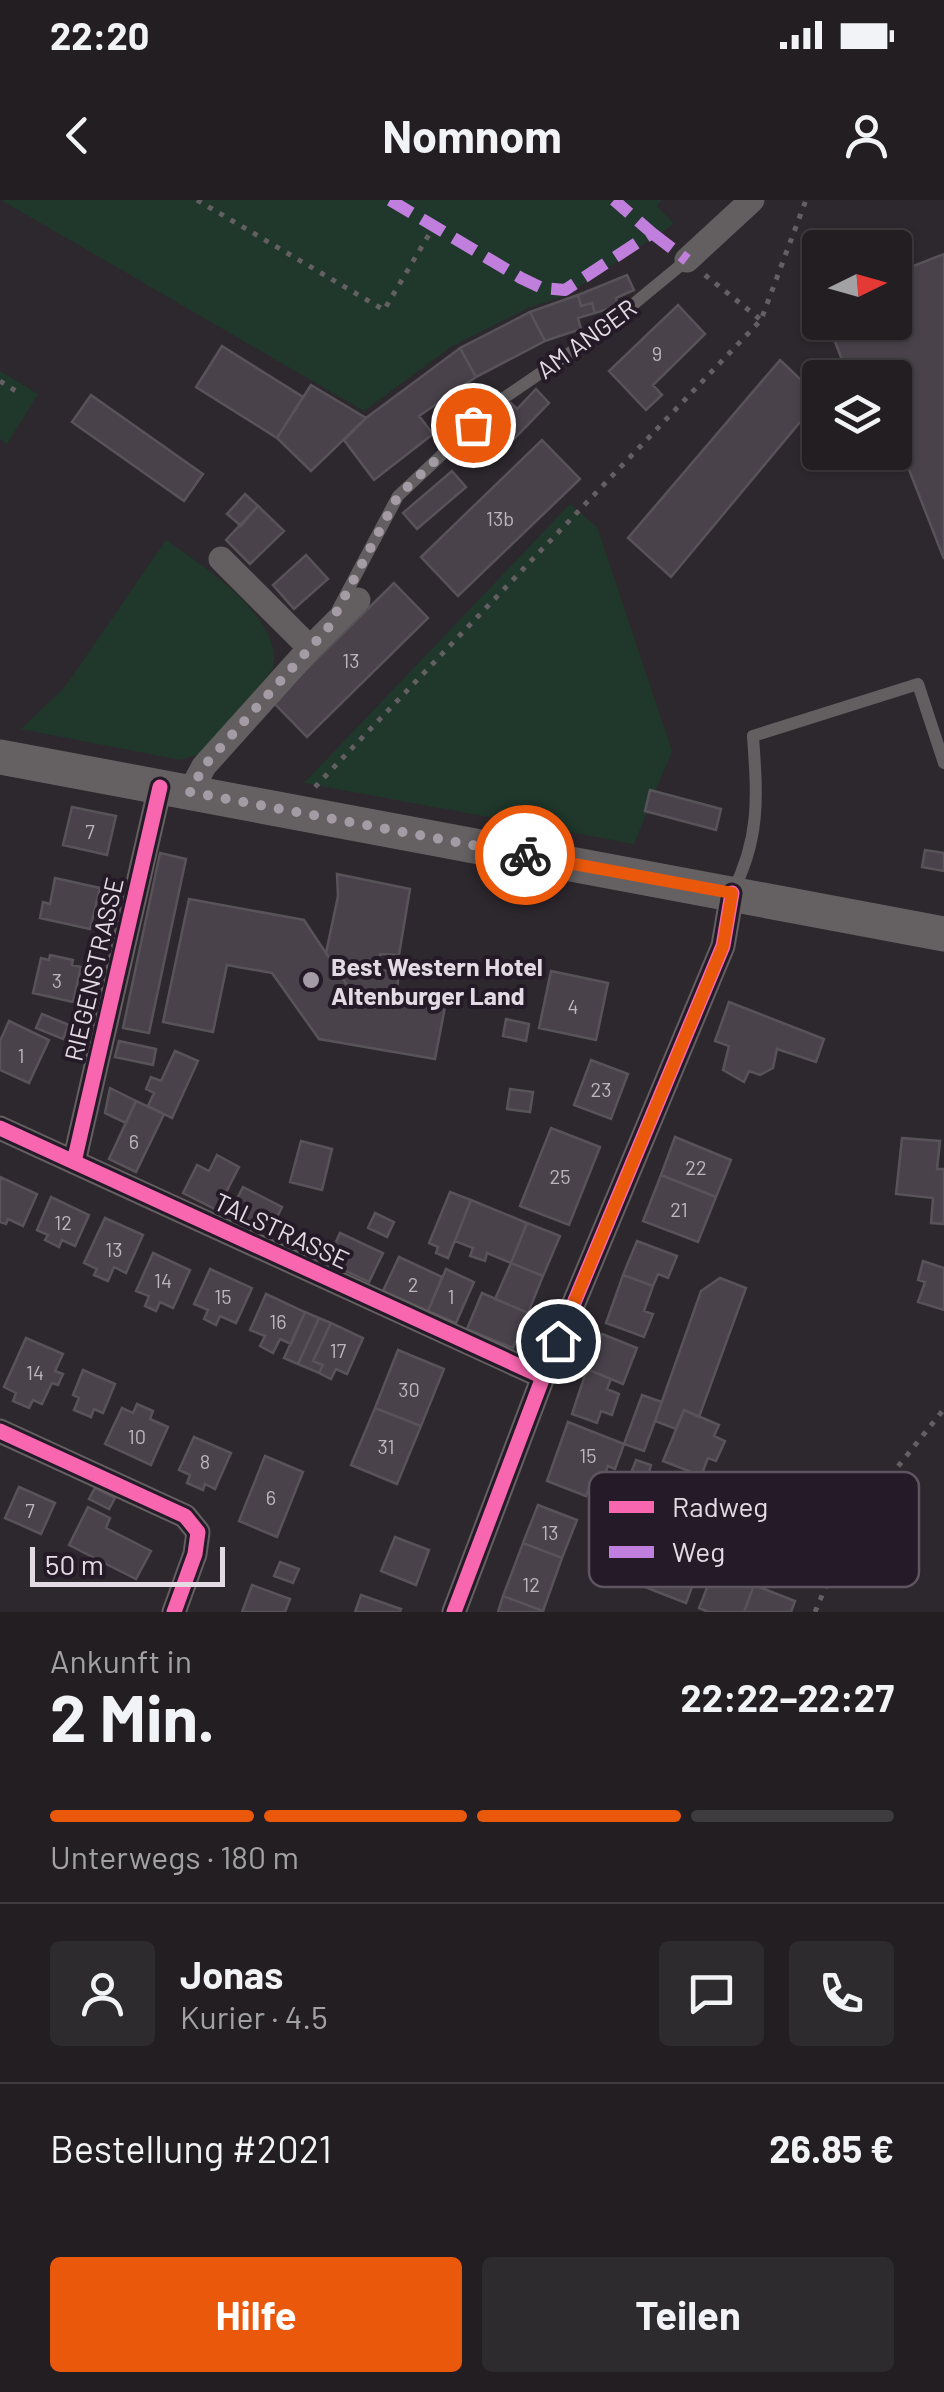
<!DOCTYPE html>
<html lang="de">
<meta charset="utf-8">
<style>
:root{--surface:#221e22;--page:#2e2b2f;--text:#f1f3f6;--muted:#a2a2a5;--line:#3f3c40;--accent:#ea580c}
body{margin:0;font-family:Barlow,sans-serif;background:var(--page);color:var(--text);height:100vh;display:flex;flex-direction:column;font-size:38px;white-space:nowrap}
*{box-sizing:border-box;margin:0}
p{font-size:32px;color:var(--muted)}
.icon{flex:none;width:55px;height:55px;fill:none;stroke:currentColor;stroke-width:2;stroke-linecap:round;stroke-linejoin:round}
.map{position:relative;height:1412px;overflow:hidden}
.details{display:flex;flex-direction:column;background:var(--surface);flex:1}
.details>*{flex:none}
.needle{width:65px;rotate:85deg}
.controls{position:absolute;left:802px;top:30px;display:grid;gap:20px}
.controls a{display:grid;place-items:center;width:110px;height:110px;border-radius:10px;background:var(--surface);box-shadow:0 2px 8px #0004,0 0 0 2px var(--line);font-size:50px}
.scale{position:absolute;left:30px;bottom:25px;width:195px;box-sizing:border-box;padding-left:10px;border:5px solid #e2dbe4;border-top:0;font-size:28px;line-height:35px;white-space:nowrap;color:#e2dbe4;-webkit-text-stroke:8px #251b28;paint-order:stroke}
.pin{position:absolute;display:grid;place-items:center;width:85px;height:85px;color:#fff;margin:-42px;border:5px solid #fff;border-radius:50%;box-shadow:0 2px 10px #0007}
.courier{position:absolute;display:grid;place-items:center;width:100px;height:100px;margin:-50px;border:8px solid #ea580c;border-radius:50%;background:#fff;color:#222;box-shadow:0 2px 12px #0007}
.summary em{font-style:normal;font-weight:700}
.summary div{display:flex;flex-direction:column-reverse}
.summary{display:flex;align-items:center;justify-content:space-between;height:170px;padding:0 50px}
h1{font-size:65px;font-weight:700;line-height:75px}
.bar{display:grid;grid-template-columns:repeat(4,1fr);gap:15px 10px;align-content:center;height:120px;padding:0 50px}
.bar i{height:12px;border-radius:8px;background:var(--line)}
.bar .current{background:var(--accent)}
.bar p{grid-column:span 4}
.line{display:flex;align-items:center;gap:25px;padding:0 50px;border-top:2px solid var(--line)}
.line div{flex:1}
.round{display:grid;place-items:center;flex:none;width:105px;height:105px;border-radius:10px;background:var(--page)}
.cta{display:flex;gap:20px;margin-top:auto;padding:20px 50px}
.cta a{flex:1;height:115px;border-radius:10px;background:var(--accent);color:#fff;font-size:40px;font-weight:700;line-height:115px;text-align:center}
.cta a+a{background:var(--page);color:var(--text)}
.status{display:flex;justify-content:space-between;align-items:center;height:70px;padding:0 50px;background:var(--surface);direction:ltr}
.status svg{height:28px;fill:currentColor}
header{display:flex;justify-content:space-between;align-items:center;height:130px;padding:0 50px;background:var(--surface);font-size:45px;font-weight:700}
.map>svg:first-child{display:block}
.green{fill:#20372b}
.building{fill:#49424b;stroke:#585359;stroke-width:2.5}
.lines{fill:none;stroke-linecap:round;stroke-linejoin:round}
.path{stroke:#635f62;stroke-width:5;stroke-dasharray:5 8;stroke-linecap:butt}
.service{stroke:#635f60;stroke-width:12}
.minor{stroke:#635f60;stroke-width:25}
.secondary{stroke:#656163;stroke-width:35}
.quiet{stroke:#c07fdc;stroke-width:12;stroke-dasharray:25 12;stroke-linecap:butt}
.cycleway-casing{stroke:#251b28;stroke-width:21}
.cycleway{stroke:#f766af;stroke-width:15}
.done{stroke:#a39ca4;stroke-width:10;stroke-dasharray:0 18}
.route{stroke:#ea580c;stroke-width:12}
.poi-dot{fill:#a39ca4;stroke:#251b28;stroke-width:4}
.labels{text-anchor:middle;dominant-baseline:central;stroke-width:8;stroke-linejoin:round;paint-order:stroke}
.number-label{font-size:20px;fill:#bcb5be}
.street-label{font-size:25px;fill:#e2dbe4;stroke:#251b28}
.poi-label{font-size:25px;font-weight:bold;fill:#e2dbe4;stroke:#251b28;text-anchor:start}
.key{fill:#251b28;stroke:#5e5560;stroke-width:2.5}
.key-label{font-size:28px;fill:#e2dbe4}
</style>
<div class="status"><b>22:20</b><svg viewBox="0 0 49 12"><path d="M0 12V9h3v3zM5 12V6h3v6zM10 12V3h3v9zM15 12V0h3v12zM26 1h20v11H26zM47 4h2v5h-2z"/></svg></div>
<header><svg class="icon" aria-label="back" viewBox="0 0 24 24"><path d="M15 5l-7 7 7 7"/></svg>Nomnom<svg class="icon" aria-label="person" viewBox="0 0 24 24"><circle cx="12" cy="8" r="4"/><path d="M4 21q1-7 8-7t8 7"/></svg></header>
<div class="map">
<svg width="944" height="1412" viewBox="0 0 944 1412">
<rect width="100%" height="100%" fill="#2d282e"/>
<path class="green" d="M1,0H662L657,6L674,24L565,96L528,108L451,147L364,211Z
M0,171L38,194L7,244L0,239Z
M570,304L597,327L672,551L634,644L304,583Z
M166,340C202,365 285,419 273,469L203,553L180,560L21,529L65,487Z"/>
<path class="building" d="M944,54V359L899,244L895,245V178H849L832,134L854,126L853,122H895V73Z
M627,75L634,90L616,98L618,106L595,113L592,103L581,106L578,95Z
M578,95L581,106L592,103L595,113L578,118L581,129L545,141L530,112Z
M678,105L705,134L653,185L662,195L646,210L609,171Z
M530,112L545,141L476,177L460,148Z
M222,146L303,197L277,238L196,187Z
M460,148L476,177L419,216L433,234L374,280L344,240L366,218Z
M780,160L820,198L671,377L628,338Z
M311,185L366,218L311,271L277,238Z
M536,189L549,203L513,240L493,221L511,203L517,209Z
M91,195L203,274L184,301L72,222Z
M542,240L580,279L458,396L421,357Z
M452,271L466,287L417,329L403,313Z
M245,294L258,306L241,326L227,314Z
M258,306L284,331L250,364L226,340Z
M306,355L328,379L294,409L273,385Z
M394,383L428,418L307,537L273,502Z
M650,590L721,609L716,630L645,611Z
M72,607L116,616L107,655L63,645Z
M925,650L944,653V671L922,667Z
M160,653L186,659L149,833L123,828Z
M337,674L410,689L399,755L380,754L379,770L399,772L396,797L349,788L326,753L338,696Z
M55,678L100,688L90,729L40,718L43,702L50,704Z
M189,699L304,720L349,788L445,807L435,859L319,839L272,773L227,765L213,832L163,822Z
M50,755L73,760L72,765L81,767L73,802L33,793L41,758L49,760Z
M551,771L608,783L596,840L539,828Z
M729,802L824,839L816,862L777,849L773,868L760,875L749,871L744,882L723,870L729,846L715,841Z
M42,814L69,825L63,839L36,828Z
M506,819L529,824L526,841L503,836Z
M9,821L49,840L29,883L0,870V841Z
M119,841L156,849L153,865L115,857Z
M175,851L198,861L172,918L148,906L154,893L146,889L151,877L161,881Z
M591,860L628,874L611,919L574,905Z
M110,888L136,901L126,923L105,913Z
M510,889L533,892L530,912L507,909Z
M136,901L164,914L136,972L109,959Z
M551,928L600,947L569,1025L520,1006Z
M675,937L731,960L716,997L661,975Z
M902,938L940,941L937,969H944V1024L931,1023L933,998L896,994Z
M301,941L332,949L322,990L290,982Z
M217,955L239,967L217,1010L183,993L197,965L209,971Z
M661,975L716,997L698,1042L643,1021Z
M0,977L37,994L23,1026L8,1019L6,1024L0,1022Z
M243,987L282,1007L270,1031L231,1011Z
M450,992L471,1000L448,1058L436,1053L438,1047L429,1043Z
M51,997L89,1015L75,1046L62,1040L59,1047L45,1040L48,1035L37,1030Z
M471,1000L527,1023L511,1063L487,1053L485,1061L470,1056L473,1048L455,1041Z
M375,1013L394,1022L387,1037L368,1028Z
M105,1018L143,1035L126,1073L114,1067L108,1081L94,1075L97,1069L84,1063Z
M527,1023L560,1036L543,1076L511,1063Z
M340,1033L383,1053L369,1082L327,1062Z
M637,1041L677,1056L668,1078L658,1074L653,1086L623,1075Z
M153,1053L190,1070L173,1108L160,1102L156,1111L145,1106L149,1096L136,1091Z
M399,1057L442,1077L428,1111L383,1091Z
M923,1061L944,1068V1110L918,1102L925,1082L918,1080Z
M511,1063L543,1076L528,1113L495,1099Z
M210,1069L252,1088L236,1123L220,1116L216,1125L204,1119L208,1110L194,1104Z
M446,1069L474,1082L456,1123L428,1111Z
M623,1075L653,1086L644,1111L653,1114L644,1137L606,1123Z
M720,1078L746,1088L699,1217L684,1210L676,1229L655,1221L701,1091Z
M482,1093L528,1113L513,1148L467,1129Z
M266,1094L305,1112L291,1144L280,1139L273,1153L260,1146L265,1136L250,1130Z
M305,1112L319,1118L298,1164L284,1158Z
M319,1118L331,1123L313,1161L323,1165L319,1173L298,1164Z
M331,1123L363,1138L347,1174L336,1169L331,1179L319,1173L323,1165L313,1161Z
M602,1134L637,1148L623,1184L587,1169Z
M26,1138L63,1154L55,1171L63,1174L58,1185L52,1183L42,1204L33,1200L29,1208L13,1201L16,1193L4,1187Z
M398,1150L444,1169L421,1226L375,1208Z
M587,1169L611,1179L607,1189L619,1194L612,1215L601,1211L597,1223L572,1214Z
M83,1170L115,1184L103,1213L94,1209L91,1217L74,1210L79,1198L73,1195Z
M642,1195L662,1202L644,1251L624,1244Z
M137,1204L153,1211L150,1219L168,1227L151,1265L105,1244L122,1208L133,1213Z
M375,1208L421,1226L397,1284L351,1265Z
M684,1210L719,1225L714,1236L725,1241L716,1261L708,1258L701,1276L663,1261Z
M568,1222L624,1244L615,1269L608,1266L601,1283L592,1279L586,1296L547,1281Z
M194,1237L231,1253L215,1289L205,1284L203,1290L187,1283L190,1275L179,1270Z
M265,1256L303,1272L277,1337L239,1321Z
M636,1260L651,1265L647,1279L631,1273Z
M19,1287L55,1303L41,1334L5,1318Z
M95,1288L115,1298L109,1309L89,1299Z
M538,1305L577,1320L562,1358L523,1343Z
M88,1307L110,1318L106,1328L151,1351L136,1379L69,1345Z
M395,1337L429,1350L416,1385L381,1371Z
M627,1338L663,1352L650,1389L613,1375Z
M523,1343L562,1358L543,1411L503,1396Z
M663,1352L700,1365L686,1403L650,1389Z
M280,1362L299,1369L293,1383L274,1376Z
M714,1370L754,1385L744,1412H708L699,1408Z
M252,1385L290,1399L285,1412H242Z
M754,1385L795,1401L791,1412H744Z
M361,1395L401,1409L400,1412H355Z
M503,1396L543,1411L542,1412H498Z"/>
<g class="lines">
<path class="path" d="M197,0L384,110L434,26
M705,75L761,120
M0,181L19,193
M315,587L761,120L806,0
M815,1412L844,1343L868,1304L944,1209"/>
<path class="service" d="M338,409L398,296L498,202L596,135L687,60
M732,693C761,637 757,595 753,536L918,484L944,563"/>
<path class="minor" d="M687,60L752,0
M221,359L310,448
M190,592L204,566L310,448L358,400
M0,928L543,1177
M74,962L160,587
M0,1231L185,1316L198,1332L195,1354L174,1412
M454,1412L543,1177L723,746L732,693"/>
<path class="secondary" d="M0,557L944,734"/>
<path class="quiet" d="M390,0L521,78L542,88L565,90L652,33L614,0
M652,33L687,60"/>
<defs>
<path id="cycleway" d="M0,928L543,1177
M74,962L160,587
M0,1231L185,1316L198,1332L195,1354L174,1412
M454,1412L543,1177L723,746L732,693"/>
</defs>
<use href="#cycleway" class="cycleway-casing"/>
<use href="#cycleway" class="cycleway"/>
</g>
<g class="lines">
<path class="done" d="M473,225L398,296L328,428L204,566L190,592L525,655"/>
<path class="route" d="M525,655L732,693L723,746L558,1141"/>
</g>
<circle class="poi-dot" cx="311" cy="780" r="10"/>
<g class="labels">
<g class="number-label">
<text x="657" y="153">9</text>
<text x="500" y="318">13b</text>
<text x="351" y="460">13</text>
<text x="90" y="631">7</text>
<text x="57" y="780">3</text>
<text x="573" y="806">4</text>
<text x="21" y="855">1</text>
<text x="601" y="889">23</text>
<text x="134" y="941">6</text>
<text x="696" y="967">22</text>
<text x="560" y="976">25</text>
<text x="679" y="1009">21</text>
<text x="63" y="1022">12</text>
<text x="114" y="1049">13</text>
<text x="163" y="1080">14</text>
<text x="413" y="1084">2</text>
<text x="223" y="1096">15</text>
<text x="451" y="1096">1</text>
<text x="278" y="1121">16</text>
<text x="338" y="1150">17</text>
<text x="35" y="1172">14</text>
<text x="409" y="1189">30</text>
<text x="137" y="1236">10</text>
<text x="386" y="1246">31</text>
<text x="588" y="1255">15</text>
<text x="205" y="1261">8</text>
<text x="271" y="1297">6</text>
<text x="30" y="1310">7</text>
<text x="550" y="1332">13</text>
<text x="531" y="1384">12</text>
</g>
<g class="street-label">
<text transform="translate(586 138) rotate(-36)">AM ANGER</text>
<text transform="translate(93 769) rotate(-77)">RIEGENSTRASSE</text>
<text transform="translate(282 1030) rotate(25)">TALSTRASSE</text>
</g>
<g class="poi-label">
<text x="331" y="766">Best Western Hotel<tspan x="331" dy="29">Altenburger Land</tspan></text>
</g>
</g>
<rect x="589" y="1272" width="330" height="115" rx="15" class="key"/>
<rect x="609" y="1301" width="45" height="12" fill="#f766af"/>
<rect x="609" y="1346" width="45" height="12" fill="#c07fdc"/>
<g class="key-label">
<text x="672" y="1317">Radweg</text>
<text x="672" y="1362">Weg</text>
</g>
</svg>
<div class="controls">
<a><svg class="needle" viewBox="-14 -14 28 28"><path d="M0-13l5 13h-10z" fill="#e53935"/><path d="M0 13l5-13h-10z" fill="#a2a2a5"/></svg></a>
<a><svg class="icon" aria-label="layers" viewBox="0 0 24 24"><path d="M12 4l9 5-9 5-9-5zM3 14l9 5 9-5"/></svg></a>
</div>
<div class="scale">50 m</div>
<div class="pin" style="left:473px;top:225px;background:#ea580c"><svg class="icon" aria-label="bag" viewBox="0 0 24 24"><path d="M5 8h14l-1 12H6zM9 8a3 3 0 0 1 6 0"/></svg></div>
<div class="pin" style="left:558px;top:1141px;background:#1f2937"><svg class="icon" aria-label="home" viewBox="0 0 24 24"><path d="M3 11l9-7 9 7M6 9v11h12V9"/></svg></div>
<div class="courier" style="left:525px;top:655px"><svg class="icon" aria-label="bike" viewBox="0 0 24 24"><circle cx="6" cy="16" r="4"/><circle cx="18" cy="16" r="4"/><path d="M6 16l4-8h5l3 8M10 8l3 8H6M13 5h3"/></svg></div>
</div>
<section class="details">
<div class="summary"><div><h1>2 Min.</h1><p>Ankunft in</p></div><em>22:22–22:27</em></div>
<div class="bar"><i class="current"></i><i class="current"></i><i class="current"></i><i></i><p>Unterwegs · 180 m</p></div>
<div class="line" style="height:180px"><a class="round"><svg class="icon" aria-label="person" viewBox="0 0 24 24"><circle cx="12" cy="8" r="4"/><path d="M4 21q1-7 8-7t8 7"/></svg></a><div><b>Jonas</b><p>Kurier · 4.5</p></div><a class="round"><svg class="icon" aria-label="chat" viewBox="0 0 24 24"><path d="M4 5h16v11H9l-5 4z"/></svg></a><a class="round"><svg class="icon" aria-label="phone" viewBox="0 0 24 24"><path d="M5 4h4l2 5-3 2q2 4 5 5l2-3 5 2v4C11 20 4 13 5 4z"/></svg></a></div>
<div class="line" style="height:130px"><div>Bestellung #2021</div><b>26.85 €</b></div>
<div class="cta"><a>Hilfe</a><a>Teilen</a></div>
</section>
